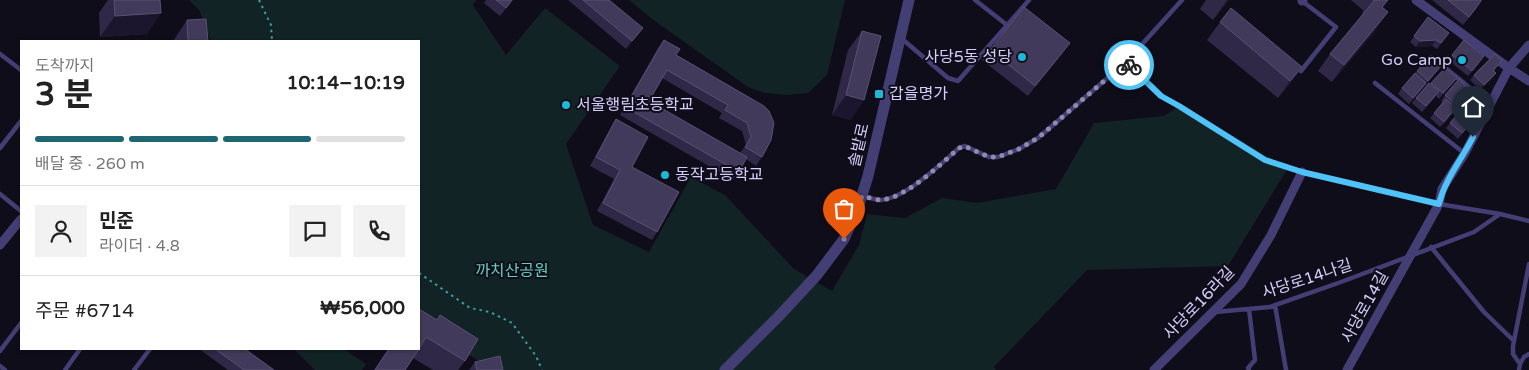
<!DOCTYPE html>
<html lang="ko">
<meta charset="utf-8">
<style>
:root{--surface:#fff;--page:#f2f2f2;--text:#222;--muted:#767676;--line:#e0e0e0;--accent:#1f6673}
body{margin:0;font-family:"Varela Round","Noto Sans KR",sans-serif;background:var(--page);color:var(--text);height:100vh;display:flex;flex-direction:column;font-size:19px;white-space:nowrap}
*{box-sizing:border-box;margin:0}
p{font-size:16px;color:var(--muted)}
.icon{flex:none;width:28px;height:28px;fill:none;stroke:currentColor;stroke-width:2;stroke-linecap:round;stroke-linejoin:round}
.map{position:relative;flex:1;overflow:hidden}
.sheet{position:absolute;left:20px;top:40px;width:400px;height:310px;display:flex;flex-direction:column;background:var(--surface);border-radius:0px;box-shadow:0 1px 4px #0004}
.sheet>*{flex:none}
.pin{position:absolute;display:grid;place-items:center;width:42px;height:42px;color:#fff;margin:-51px -21px;border-radius:50% 50% 50% 0;rotate:-45deg;box-shadow:0 0 5px #0007}
.pin .icon{rotate:45deg}
.courier{position:absolute;display:grid;place-items:center;width:50px;height:50px;margin:-25px;border:4px solid #4fc3f7;border-radius:50%;background:#fff;color:#222;box-shadow:0 1px 6px #0007}
.summary em{font-style:normal;font-weight:700}
.summary div{display:flex;flex-direction:column-reverse}
.summary{display:flex;align-items:center;justify-content:space-between;height:85px;padding:0 15px}
h1{font-size:32px;font-weight:700;line-height:38px}
.bar{display:grid;grid-template-columns:repeat(4,1fr);gap:8px 5px;align-content:center;height:60px;padding:0 15px}
.bar i{height:6px;border-radius:4px;background:var(--line)}
.bar .active{background:var(--accent)}
.bar p{grid-column:span 4}
.line{display:flex;align-items:center;gap:12px;padding:0 15px;border-top:1px solid var(--line)}
.line div{flex:1}
.round{display:grid;place-items:center;flex:none;width:52px;height:52px;border-radius:0px;background:var(--page)}
.map>svg:first-child{display:block}
.green{fill:#112324}
.lines{fill:none;stroke-linecap:round;stroke-linejoin:round}
.path{stroke:#3b9e9f;stroke-width:2;stroke-dasharray:2.5 4;stroke-linecap:butt}
.service{stroke:#433e74;stroke-width:4.5}
.minor{stroke:#433e74;stroke-width:9}
.tertiary{stroke:#433e74;stroke-width:11}
.wall{fill:#2f2846;fill-rule:evenodd}
.shaded-wall{fill:#1b162d}
.building{fill:#413a5a;stroke:#585173}
.done{stroke:#908aab;stroke-width:5;stroke-dasharray:0 9}
.route{stroke:#4fc3f7;stroke-width:6}
.poi-dot{fill:#1cb8d6;stroke:#100d1a;stroke-width:2}
.labels{text-anchor:middle;dominant-baseline:central;stroke-width:4;stroke-linejoin:round;paint-order:stroke}
.poi-label{font-size:16px;fill:#d5cdf9;stroke:#100d1a;text-anchor:start}
.street-label{font-size:16px;fill:#d5cdf9;stroke:#100d1a}
.park-label{font-size:16px;fill:#64ceba;stroke:#100d1a}
</style>
<div class="map">
<svg width="1529" height="370" viewBox="0 0 1529 370">
<rect width="100%" height="100%" fill="#100d1a"/>
<path class="green" d="M189,0H476L473,5L506,55L545,8L620,66L566,144L593,225L649,252L691,177L725,195L794,269L832,291L859,245L867,214L905,218L942,198L977,203L1056,189L1094,123L1164,116L1179,106L1288,168L1228,266L1087,270L994,367L996,370H491L490,368L419,324V41H211L199,10Z
M629,0H845L827,75L808,93L787,95L765,93L748,87L652,19Z
M294,349H343L366,364L362,370H315Z"/>
<g class="lines">
<path class="path" d="M259,0L271,25L272,41
M419,273L470,308L490,312L512,323L536,356L542,370"/>
<path class="service" d="M975,0L1007,25
M901,38L948,78L958,81L1029,0
M0,54L21,70
M1126,62L1161,96L1179,106L1265,160L1302,172L1439,204L1500,214L1529,221
M1438,62L1490,104
M1296,68L1301,71L1336,27L1302,1
M1375,83L1464,153
M0,148L21,121
M0,194L21,211
M862,196C868,197 875,200 881,200C906,198 941,164 959,148L965,146L989,157H998L1019,149L1038,138L1126,62L1182,0
M1431,247L1484,312L1514,341
M1275,305L1286,370
M1249,309L1255,360L1248,368L1249,370
M1215,312L1270,307L1341,282L1474,232L1500,214
M0,351L21,323
M1520,364L1524,357L1529,354
M0,366L5,370
M65,370L80,349
M134,370L150,349
M1519,370L1520,364L1513,354V346L1529,264"/>
<path class="minor" d="M1416,0L1509,68L1529,81
M1302,1L1303,0
M0,245L21,219
M1154,370L1241,284L1271,235L1302,172
M1347,370L1439,204L1442,189L1465,153L1509,68L1529,45"/>
<path class="tertiary" d="M725,370L780,315L817,275L844,239L858,208L868,176L909,0"/>
</g>
<path class="wall" d="M108,0H160L147,34L100,37L99,13Z
M486,0H513L500,16L484,3Z
M568,0H609L643,28L626,49Z
M1206,0H1229L1213,20L1200,9Z
M1351,0H1388L1382,8L1376,30L1332,82L1318,71L1330,54L1362,15L1363,10Z
M1432,0H1481L1476,9L1463,25Z
M1428,17L1449,33L1437,49L1432,46L1416,47L1410,42Z
M187,20L208,41H173Z
M1220,22L1302,67L1290,84L1278,98L1207,40Z
M862,31L851,120L832,115L848,50Z
M664,40L676,55L764,106L762,157L756,166L746,159L733,180L620,115L658,48ZM662,78L722,113L719,118L742,131L746,145L740,153L649,101Z
M990,50L1062,54L1028,96L982,60Z
M1431,55L1438,70L1409,104L1398,94L1402,88Z
M1452,55L1484,56L1468,76L1448,60Z
M1502,61L1494,71L1496,73L1492,79L1480,90L1470,80L1474,75Z
M1445,68L1457,78L1439,99L1436,96L1422,112L1412,103L1416,98L1431,84Z
M1474,94L1477,109L1474,116L1470,120L1472,122L1458,139L1446,128Z
M1445,95L1466,98L1463,104L1455,113L1454,112L1440,127L1430,118L1443,102L1441,101Z
M616,119L632,167L657,232L652,240L597,211L614,179L590,166L611,127Z
M440,315L465,361L458,370H433L413,358L405,370H374L388,349H387H419Z
M199,349H245L274,370H228Z
M475,362L503,370H469Z"/>
<path class="shaded-wall" d="M512,0H513L500,16Z
M1227,0H1229L1213,20Z
M1388,12L1376,30L1332,82L1344,65Z
M161,13L147,34L100,37L115,16Z
M643,28L637,36L626,49L632,41Z
M1436,40L1432,46L1416,47L1420,41Z
M1070,43L1062,54L1028,96L1035,86Z
M1302,67L1290,84L1278,98L1290,81Z
M1496,73L1492,79L1480,90L1484,85Z
M846,95L864,100L851,120L832,115Z"/>
<path class="building" d="M114,0H160L161,13L115,16Z
M496,0H512L506,8Z
M583,0H609L643,28L632,41Z
M1374,0H1388L1382,7L1388,12L1344,65L1330,54L1374,1Z
M1448,0H1481V1L1469,17Z
M1024,7L1070,43L1035,86L990,50Z
M1231,8L1302,67L1290,81L1220,22Z
M1428,17L1449,33L1441,43L1436,40L1420,41L1414,36Z
M206,19L208,41H180H188L187,20Z
M862,31L881,36L864,100L846,95Z
M664,40L680,49L676,55L764,106L769,111L774,123L771,140L762,157L745,147L751,137L747,123L725,110L728,105L667,70L649,101L747,157L739,172L625,107Z
M1464,40L1484,56L1472,71L1452,55Z
M1495,54L1502,61L1493,70L1496,73L1484,85L1474,75Z
M1431,55L1442,65L1428,81L1417,71Z
M1445,68L1457,78L1443,93L1431,83Z
M1415,73L1426,83L1413,98L1402,88Z
M1459,79L1471,92L1466,97L1467,98L1459,107L1445,95Z
M1429,83L1439,91L1426,106L1416,98Z
M1474,94L1478,97L1480,104L1476,108L1478,110L1471,118L1461,109Z
M1446,99L1456,107L1444,122L1434,113Z
M1460,111L1472,122L1462,133L1450,123Z
M616,119L648,137L632,167L679,192L657,232L603,203L620,170L596,157Z
M419,309L437,320L440,315L478,339L465,361L426,337L419,349Z
M215,349H245L274,370H244Z
M389,349H419L405,370H375Z
M500,356L503,370H477L475,362Z"/>
<g class="lines">
<path class="done" d="M844,239L862,196C868,197 875,200 881,200C906,198 941,164 959,148L964,146L989,157H998L1019,149L1038,138L1126,62L1129,65"/>
<path class="route" d="M1129,65L1161,96L1179,106L1265,160L1302,172L1439,204C1445,179 1462,159 1473,137"/>
</g>
<g class="poi-dot">
<circle cx="1022" cy="57" r="5"/>
<circle cx="1462" cy="60" r="5"/>
<rect x="874" y="89" width="10" height="10" rx="2.5"/>
<circle cx="566" cy="105" r="5"/>
<circle cx="665" cy="175" r="5"/>
</g>
<g class="labels">
<g class="poi-label">
<text x="1012" y="57" text-anchor="end">사당5동 성당</text>
<text x="1452" y="60" text-anchor="end">Go Camp</text>
<text x="889" y="94">갑을명가</text>
<text x="576" y="105">서울행림초등학교</text>
<text x="675" y="175">동작고등학교</text>
</g>
<g class="street-label">
<text transform="translate(859 145) rotate(-77)">솔밭로</text>
<text transform="translate(1307 279) rotate(-18)">사당로14나길</text>
<text transform="translate(1199 303) rotate(-46)">사당로16라길</text>
<text transform="translate(1365 307) rotate(-61)">사당로14길</text>
</g>
<g class="park-label">
<text x="512" y="271">까치산공원</text>
</g>
</g>
</svg>
<div class="pin" style="left:844px;top:239px;background:#ea580c"><svg class="icon" aria-label="bag" viewBox="0 0 24 24"><path d="M5 8h14l-1 12H6zM9 8a3 3 0 0 1 6 0"/></svg></div>
<div class="pin" style="left:1473px;top:137px;background:#1f2937"><svg class="icon" aria-label="home" viewBox="0 0 24 24"><path d="M3 11l9-7 9 7M6 9v11h12V9"/></svg></div>
<div class="courier" style="left:1129px;top:65px"><svg class="icon" aria-label="bike" viewBox="0 0 24 24"><circle cx="6" cy="16" r="4"/><circle cx="18" cy="16" r="4"/><path d="M6 16l4-8h5l3 8M10 8l3 8H6M13 5h3"/></svg></div>
<section class="sheet">
<div class="summary"><div><h1>3 분</h1><p>도착까지</p></div><em>10:14–10:19</em></div>
<div class="bar"><i class="active"></i><i class="active"></i><i class="active"></i><i></i><p>배달 중 · 260 m</p></div>
<div class="line" style="height:90px"><a class="round"><svg class="icon" aria-label="person" viewBox="0 0 24 24"><circle cx="12" cy="8" r="4"/><path d="M4 21q1-7 8-7t8 7"/></svg></a><div><b>민준</b><p>라이더 · 4.8</p></div><a class="round"><svg class="icon" aria-label="chat" viewBox="0 0 24 24"><path d="M4 5h16v11H9l-5 4z"/></svg></a><a class="round"><svg class="icon" aria-label="phone" viewBox="0 0 24 24"><path d="M5 4h4l2 5-3 2q2 4 5 5l2-3 5 2v4C11 20 4 13 5 4z"/></svg></a></div>
<div class="line" style="height:65px"><div>주문 #6714</div><b>₩56,000</b></div>
</section>
</div>
